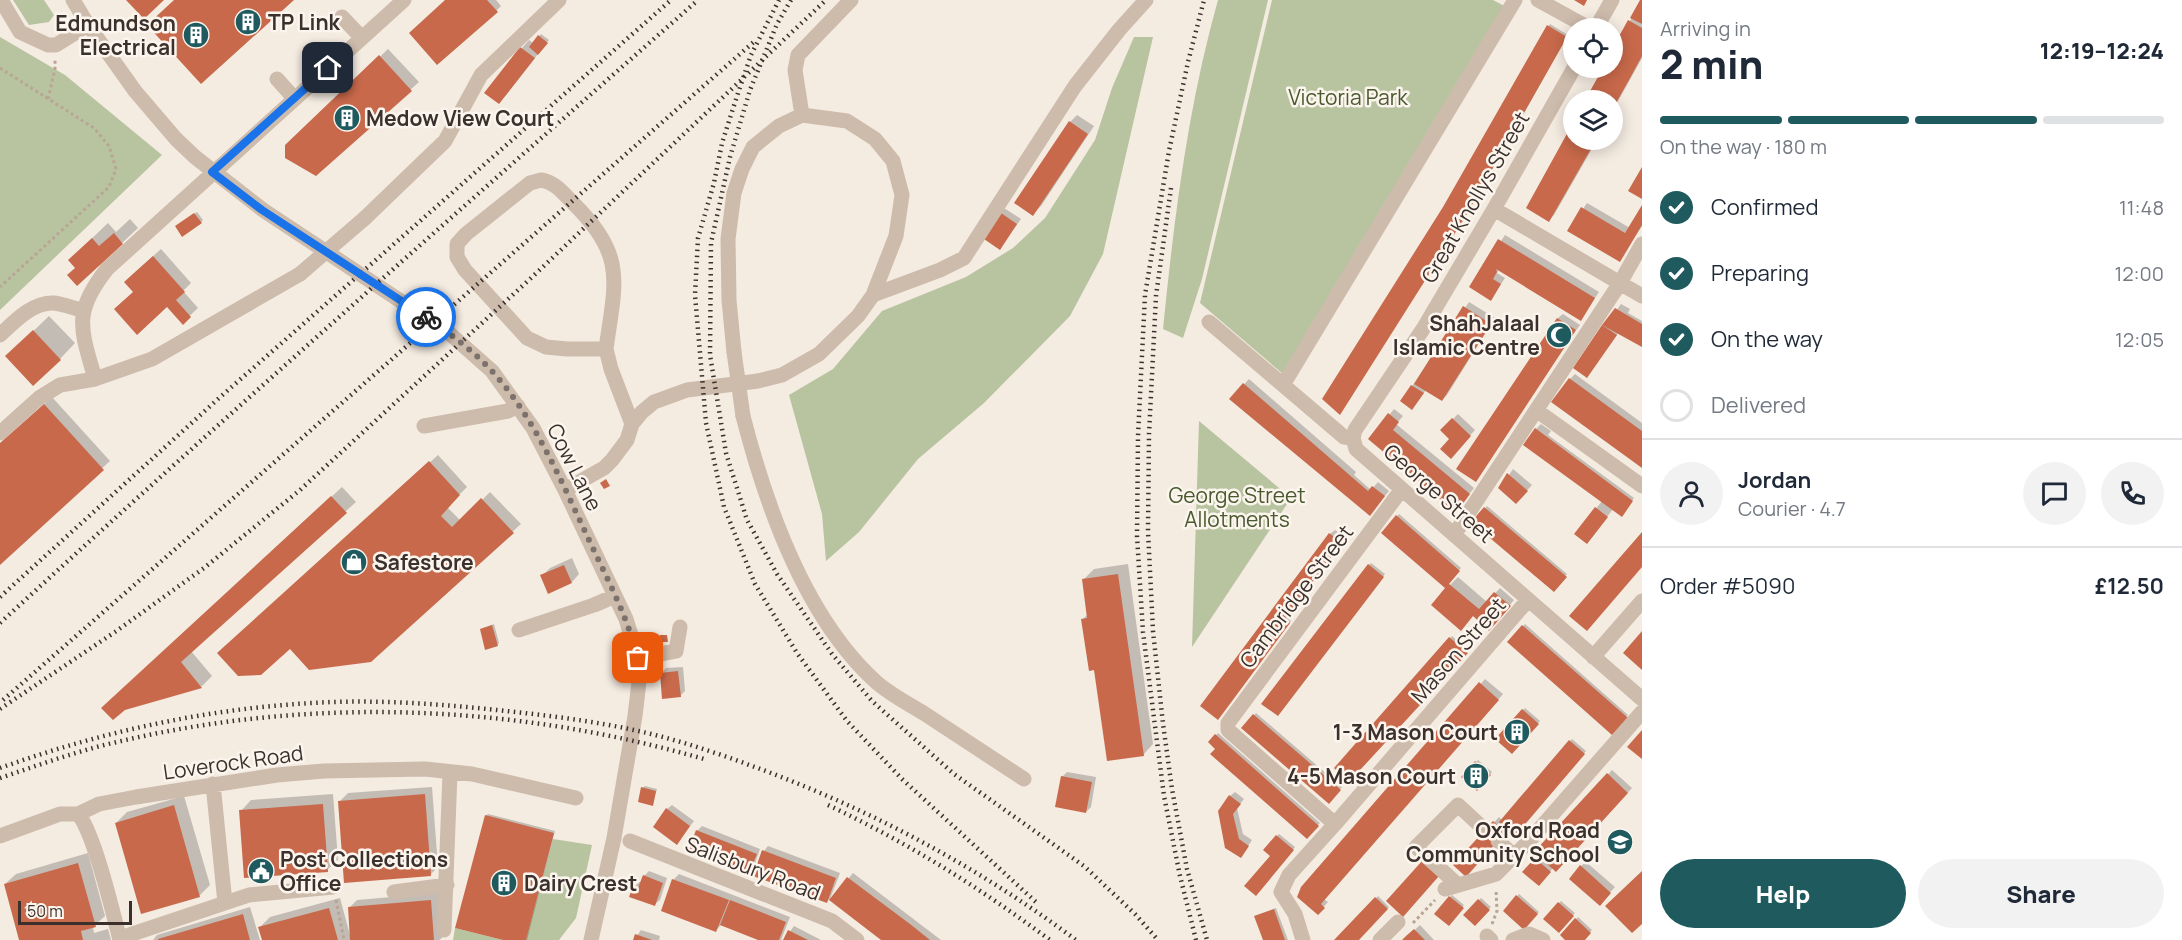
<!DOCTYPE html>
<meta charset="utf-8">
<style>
:root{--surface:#fff;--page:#f2f2f3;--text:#1f2937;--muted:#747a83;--line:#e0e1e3;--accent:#1f5a5e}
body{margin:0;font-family:Manrope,sans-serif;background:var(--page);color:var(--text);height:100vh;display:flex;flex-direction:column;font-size:22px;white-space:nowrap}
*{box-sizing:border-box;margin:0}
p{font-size:20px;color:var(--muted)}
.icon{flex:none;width:33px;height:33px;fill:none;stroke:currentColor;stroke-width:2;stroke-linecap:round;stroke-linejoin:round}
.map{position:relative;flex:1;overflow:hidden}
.panel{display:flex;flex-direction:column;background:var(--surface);width:540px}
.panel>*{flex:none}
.buttons{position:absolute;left:1563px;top:18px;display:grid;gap:12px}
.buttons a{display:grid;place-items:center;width:60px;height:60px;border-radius:50%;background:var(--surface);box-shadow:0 3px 15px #0003;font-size:30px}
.scale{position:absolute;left:18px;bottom:15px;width:114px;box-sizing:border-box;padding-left:6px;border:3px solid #3b302b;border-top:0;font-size:16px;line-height:21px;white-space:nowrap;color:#3b302b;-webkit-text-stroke:4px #fbf5ee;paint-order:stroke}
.pin{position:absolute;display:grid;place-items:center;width:51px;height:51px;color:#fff;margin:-26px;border-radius:12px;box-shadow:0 3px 9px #0006}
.courier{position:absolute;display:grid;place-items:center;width:60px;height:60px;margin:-30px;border:4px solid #1a73e8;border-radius:50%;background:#fff;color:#222;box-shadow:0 2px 8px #0007}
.summary em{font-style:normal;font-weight:800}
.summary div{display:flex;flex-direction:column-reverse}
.summary{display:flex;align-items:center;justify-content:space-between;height:102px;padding:0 18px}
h1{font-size:39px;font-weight:800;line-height:45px}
.bar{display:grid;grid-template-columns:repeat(4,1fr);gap:9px 6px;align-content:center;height:72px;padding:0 18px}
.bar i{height:8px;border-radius:4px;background:var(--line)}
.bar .current{background:var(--accent)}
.bar p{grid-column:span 4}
.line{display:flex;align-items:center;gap:15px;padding:0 18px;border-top:2px solid var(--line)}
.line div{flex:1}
.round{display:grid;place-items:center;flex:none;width:63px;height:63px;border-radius:32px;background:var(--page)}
ol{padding:0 18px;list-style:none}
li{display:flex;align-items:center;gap:18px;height:66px}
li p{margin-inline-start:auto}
li .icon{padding:6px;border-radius:50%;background:var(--accent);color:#fff;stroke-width:4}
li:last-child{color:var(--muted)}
li i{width:33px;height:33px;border:3px solid var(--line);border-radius:50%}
.button{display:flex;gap:12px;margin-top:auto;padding:12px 18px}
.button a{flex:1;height:69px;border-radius:36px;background:var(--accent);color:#fff;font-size:24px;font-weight:800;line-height:69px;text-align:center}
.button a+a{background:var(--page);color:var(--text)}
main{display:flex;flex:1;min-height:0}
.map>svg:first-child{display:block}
.green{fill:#b8c4a0}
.shadow{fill:#0003}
.building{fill:#c8694b}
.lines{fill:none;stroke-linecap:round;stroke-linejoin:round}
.path{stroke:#b9a596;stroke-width:3;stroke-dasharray:3 3;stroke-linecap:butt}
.minor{stroke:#cdbbac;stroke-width:15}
.rail{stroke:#3b302b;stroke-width:4.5;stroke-dasharray:1.5 4.5;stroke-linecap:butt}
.minor-bridge{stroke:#cdbbac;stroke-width:15}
.done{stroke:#7c716b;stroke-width:6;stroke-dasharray:0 10.8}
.route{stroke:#1a73e8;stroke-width:8}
.labels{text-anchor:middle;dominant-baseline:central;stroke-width:5;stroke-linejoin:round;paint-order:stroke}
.poi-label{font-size:21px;font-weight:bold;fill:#3b302b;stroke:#fbf5ee;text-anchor:start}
.park-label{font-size:21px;fill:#4a5a2e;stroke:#fbf5ee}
.street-label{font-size:21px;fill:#3b302b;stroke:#fbf5ee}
</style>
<main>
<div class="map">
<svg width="1642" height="940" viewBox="0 0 1642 940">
<rect width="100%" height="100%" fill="#f4ebe1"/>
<path class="green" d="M13,0H44L54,15L49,22L29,25Z
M1218,0H1268L1202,279L1183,338L1163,329C1174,219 1188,106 1218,0Z
M1272,0H1493L1514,11L1290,380L1200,303Z
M0,37L65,75L162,155L0,310Z
M1134,37H1153L1103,254L1070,316L984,403L918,459L859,532L826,561L822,514L789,395L833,369L882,311L966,277L1013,248L1045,218L1095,140L1112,88Z
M1199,421L1291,498L1192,647Z
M553,839L592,845L576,918L559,940H526Z
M455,928L503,940H453Z"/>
<path class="shadow" d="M446,0H496L501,6L482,25Z
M1642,0V58L1612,112V100H1586L1604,68H1612L1630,21Z
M1550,24L1568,35L1466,215L1445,207Z
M541,34L549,40L506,95L486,93L522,48L529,40L533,43Z
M388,49L419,82L316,174L287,146Z
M1077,115L1094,126L1041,206L1033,214L1070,122Z
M1574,140H1597L1554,215L1549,220Z
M1587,203L1630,228L1642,208V226L1620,260L1569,230Z
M1004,208L1021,219L1000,248L983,237Z
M197,212L203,220L201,222L178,225Z
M130,219L138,228L122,243L77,268L85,245L108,223L116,232Z
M1505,235L1599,292L1581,319L1499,269L1497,273L1505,278L1491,299L1471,287Z
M161,249L191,283L183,291L198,308L183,322L167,305L135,292L133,274Z
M1469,302L1495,318L1447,395L1442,400L1426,390L1412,408L1402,401Z
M1621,304L1630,309L1628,313L1642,321V346L1619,332L1587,376L1575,368Z
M1563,314L1580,325L1563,348L1558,318Z
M49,316L75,343L60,359L23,341Z
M1575,374L1642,423V466L1570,379Z
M1249,379L1356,472L1354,475L1371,490L1378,482L1389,491L1374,509L1231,399Z
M52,397L110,461L0,563V445Z
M1394,409L1403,416L1396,424L1474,488L1460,506L1370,439Z
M1458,414L1475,430L1451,456V439L1442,430Z
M1541,424L1551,431L1548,435L1634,498L1623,513L1613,509L1592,537L1576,534L1602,501L1536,429Z
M438,455L467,487L447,507L461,521L490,492L521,524L370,660L290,646L227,645Z
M1513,469L1532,485L1521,497L1500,488Z
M342,487L356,502L191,651L212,676L202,686L124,708L114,698Z
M1487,506L1567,574L1554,590L1474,522Z
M1399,514L1461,568L1446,585L1448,587L1458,577L1487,602L1500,588L1514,600L1494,624L1447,588L1383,533Z
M1335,530L1345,537L1285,616L1291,621L1220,716L1330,534Z
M572,558L579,574L572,582L542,576L550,568Z
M1371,563L1385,574L1280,712L1369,565Z
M1128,564L1153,744L1143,755L1096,668L1083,619L1088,614L1083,580L1094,569Z
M494,624L499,643L497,645L481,629Z
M1525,624L1628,715L1612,733L1509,642Z
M1452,636L1468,650L1349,780L1336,768Z
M683,667L685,691L680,696L661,673L666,668Z
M1485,679L1503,694L1324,899L1328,902L1318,913L1299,897Z
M1525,708L1540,721L1512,752L1497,739Z
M1256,713L1342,787L1329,802L1243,728Z
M1218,733L1320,823L1307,837L1210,742Z
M1572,739L1586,751L1517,832L1509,828L1466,875L1455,865L1499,817L1502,820Z
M1478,760L1492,772L1477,789L1463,777Z
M1612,770L1632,788L1561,865L1553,868L1539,884L1524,872L1538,857L1543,862L1545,860L1536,852Z
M1067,772L1096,777L1091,807L1086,812L1062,777Z
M645,786L657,789L653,804L642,788Z
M432,787L438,867L430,875L340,801L348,793Z
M1235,792L1244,799L1237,808L1243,834L1252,840L1245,851L1226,847L1230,796Z
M333,794L338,860L327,870L241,811L251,800Z
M184,796L210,885L199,896L116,823L127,812Z
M672,805L694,821L681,838L667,809Z
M488,814L555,831L527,940H509L486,816Z
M702,826L760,849L753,869L748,874L697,831Z
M1279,834L1295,847L1256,894L1272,856L1265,850Z
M768,846L840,873L830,899L826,901L764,851Z
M88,853L105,916L93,927L94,933L108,929L111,940H21L5,884L16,874Z
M1586,862L1615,887L1604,899L1581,866Z
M649,871L667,878L660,900L655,904L634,887L639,882L642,883L644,876Z
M853,873L941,940H884L831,900Z
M679,874L790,917L781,940H762L721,925L716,930L663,910L674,879Z
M438,893L442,938L439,940H263L260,927L270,917L340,898L350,935L349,908L357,900Z
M1519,894L1539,912L1524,928L1505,911Z
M1452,895L1464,905L1449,924L1436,914Z
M1378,896L1389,907L1356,940H1336Z
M1481,898L1491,907L1475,924L1465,915Z
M1561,901L1575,913L1559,931L1545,919Z
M250,907L260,940H153L157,935Z
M1276,908L1288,940H1264L1258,915Z
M1578,917L1592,930L1583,940H1567L1562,935Z
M1420,925L1434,940H1404Z
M794,926L821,940H784Z
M641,930L660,936L659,940H634Z"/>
<path class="building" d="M126,0H164L144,19Z
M174,0H294L201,84L147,25Z
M445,0H487L498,12L437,65L409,33Z
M1574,0H1587L1584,6Z
M1640,0H1642V24L1630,18Z
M1628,20L1642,28V56L1629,80L1612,110V100H1585L1603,68H1612V49Z
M1547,25L1567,37L1464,219L1340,415L1322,399L1443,207Z
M538,35L548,43L538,55L529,47Z
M520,47L535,58L499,104L484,93Z
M379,55L412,91L316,176L285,158V145Z
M1069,121L1088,134L1033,216L1014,203Z
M1574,121V140H1596L1549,222L1526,208Z
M1642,167V199L1628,191Z
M1642,205V225L1620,262L1567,231L1581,207L1625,233Z
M998,211L1017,224L1000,250L981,237Z
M194,213L202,223L182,237L175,226Z
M114,233L123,244L77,286L67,275L75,268L68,260L92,238L99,246Z
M1498,239L1595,298L1581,321L1496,269L1497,272L1493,279L1501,284L1491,301L1469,287Z
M153,256L185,292L176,300L191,317L183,325L167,307L137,335L114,309L133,292L124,282Z
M1463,306L1491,324L1442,401L1414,384Z
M1615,308L1642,324V347L1602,325Z
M1557,318L1576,330L1476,482L1456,469Z
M1602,325L1617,335L1587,378L1573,368Z
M33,330L61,360L33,386L5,356Z
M1569,378L1642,431V468L1551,402Z
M1243,383L1368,491L1372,486L1385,496L1370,516L1229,399Z
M1411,385L1424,393L1412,410L1400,401Z
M44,404L104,470L0,565V443Z
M1388,413L1399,422L1393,430L1470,494L1456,513L1368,439Z
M1452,418L1471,436L1451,459L1440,449L1449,439L1440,430Z
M1535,428L1633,501L1622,517L1523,445Z
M429,461L460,495L441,516L452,527L481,498L514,533L371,662L309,670L290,649L261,675L238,676L217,653Z
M1507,473L1528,491L1516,504L1498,488Z
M606,479L610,486L604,489L600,483Z
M331,496L347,513L181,662L202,688L125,710L113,720L101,708Z
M1484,507L1567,577L1554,592L1471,522Z
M1595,507L1608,517L1587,544L1574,534Z
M1396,515L1460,571L1449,584L1479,609L1494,592L1511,606L1489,631L1473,616L1461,631L1431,605L1445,588L1381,533Z
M1642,532V567L1587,631L1569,616Z
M1329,533L1342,543L1285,619L1290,623L1218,720L1200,706Z
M1368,564L1384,577L1278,716L1261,704Z
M564,565L572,583L548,594L540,575Z
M1118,574L1144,756L1107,761L1094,670L1089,671L1081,619L1087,618L1082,579Z
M492,625L498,646L485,650L480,629Z
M1522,625L1628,718L1612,735L1507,642Z
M1642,631V670L1623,653Z
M660,635H667L668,642H661Z
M1449,637L1468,653L1349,782L1334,768Z
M678,671L681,697L662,699L660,673Z
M1479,682L1499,700L1321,904L1325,908L1318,915L1297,897L1301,887Z
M1522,709L1539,724L1512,754L1495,739Z
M1253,714L1341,790L1329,804L1241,728Z
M1642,730V759L1627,747Z
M1215,734L1319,826L1307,839L1210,754L1215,749L1208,742Z
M1569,740L1585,754L1515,836L1499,822Z
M1475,761L1491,775L1477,791L1461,777Z
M1607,773L1628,793L1556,872L1534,852Z
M1061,776L1092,782L1086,813L1055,807Z
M641,787L656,791L653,806L638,802Z
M425,794L431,876L344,883L338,801Z
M1229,795L1241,804L1233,814L1239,839L1249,846L1241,858L1225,848L1218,811Z
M323,804L328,872L244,878L239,810Z
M174,805L200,897L141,914L115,823Z
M666,808L690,826L677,845L653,827Z
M485,815L554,833L526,940H503L455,928Z
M1493,821L1506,832L1466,877L1453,865Z
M696,830L757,854L748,875L688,852Z
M1276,835L1294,850L1256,896L1244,886L1270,856L1263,850Z
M762,850L836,878L827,903L753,876Z
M1535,858L1551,872L1539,886L1522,872Z
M1422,861L1439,876L1403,917L1386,901Z
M78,863L96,927L81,931L83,940H19L4,884Z
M1580,865L1611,893L1600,906L1569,879Z
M1642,871V924L1632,933L1605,906Z
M643,875L663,883L655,906L629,897L633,886L638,888Z
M847,877L910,924L930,940H881L829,900Z
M672,879L729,900L716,932L661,911Z
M1516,895L1538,914L1524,930L1503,911Z
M1449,896L1464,908L1449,926L1434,914Z
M1375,897L1388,909L1359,940H1334Z
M1478,899L1490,910L1475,926L1463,915Z
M431,900L434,940H350L348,907Z
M730,900L786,922L779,940H758L720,925Z
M1558,902L1574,916L1559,933L1543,919Z
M329,908L338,940H262L258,927Z
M1274,909L1285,940H1263L1254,916Z
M243,914L250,940H158V939Z
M1575,918L1591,933L1585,940H1565L1560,935Z
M1414,929L1425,940H1402L1406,936Z
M788,930L808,940H783Z
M635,934L652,940H633Z"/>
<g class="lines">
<path class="path" d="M0,68L94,128L109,146L116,169L109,187L0,287
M48,99L55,69V59
M336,900L344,940
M1413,923L1435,900
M1492,924L1497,911L1496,889"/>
<path class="minor" d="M1,0L20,32L48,45H56L88,25
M73,0L88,25L135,91L176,139L195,157L263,210L449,333L492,371L533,428L565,490L626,619L638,658L639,682L635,716L614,838L591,940
M1538,0L1589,28
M342,17L362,38
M1596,28L1612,0
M277,79L294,98
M802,115L795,70L798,55L851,0
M541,180C555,182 564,194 574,204C627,256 615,283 606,349H567L546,347L527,338L465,270L457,257V244L466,234L530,183Z
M1494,209L1642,296
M365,218L445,141L481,75L559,0
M873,295L940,270L964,258L1075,86L1119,30L1146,0
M1209,322L1344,437L1353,438
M0,335C14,322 32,302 54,303C63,304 73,308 82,310
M606,349L611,369L632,424
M95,379C81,329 72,313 107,269L404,0
M1283,385L1515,0
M1536,410L1642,486
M743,416C766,506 806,618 875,681C889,694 909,704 925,714C958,736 991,757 1024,779
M424,426L508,411L518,406
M0,433L39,398L60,385L95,379L152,359L300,274
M1353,438L1355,430L1423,329L1494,209L1574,68
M1353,438L1356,449L1642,699
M565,490L604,468L612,460L627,440L632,424L642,412L654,402L687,390L758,381L782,375L819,354L858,316L873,295L896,236L902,195L893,161L875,139L847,121L802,115L779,126L753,147L742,169L734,193L728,239L729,300L734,352
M1454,535L1620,283L1642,244
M519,630L594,605L615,596
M1593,657L1642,601
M638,658L676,651L680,627
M213,784L225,903
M78,814C94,832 113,913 120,940
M1335,824L1228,730V723L1402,489
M0,836L60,814H78L99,804L136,797L277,775L324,771L425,769L472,774L576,798
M630,841L832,921L857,940
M1498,841L1514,856
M1458,885L1416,847L1458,805L1485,830
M1445,889L1496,874L1529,841L1642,712
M394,892L447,885
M444,930L450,773
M1487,936L1491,940
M120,938L249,895L333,887
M1303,940L1295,914L1281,892L1289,875L1335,824L1528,600
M1380,940L1398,922
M1513,940L1529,934L1543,940"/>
<path class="rail" d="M779,0L751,55L738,93L722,143L714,183L698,238L695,295L706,423L724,507L755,584L797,653L847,721L902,779L1037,903
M791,0L777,24L750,90L730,157L711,243L710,355L726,453L747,520L777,574L832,654L872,701L954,774L1084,866L1135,914L1158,940
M1171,188L1156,296L1149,434L1148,531L1153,631L1163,724L1172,789L1187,869L1207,940
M0,597L218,399L671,0
M0,623C230,412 464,206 698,0
M3,700L756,40
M0,709L115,632L204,568L300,490L530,279L826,0
M0,768C101,732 205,709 312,703C376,699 442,704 506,711C553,716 601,722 647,733C689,743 731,758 771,773C881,815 982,870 1076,940
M0,778C39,765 77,751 117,742C311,696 513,704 704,759
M828,805C910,844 977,886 1050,940
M1196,940L1180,876L1164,796L1143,632L1137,536L1138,436L1145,295L1169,151L1188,62L1204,0"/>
<path class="minor-bridge" d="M300,274L365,218
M734,352L743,416"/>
</g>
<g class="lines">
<path class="done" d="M426,317C449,333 471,349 490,369C535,417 561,481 589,540C607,578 627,616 638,658"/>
<path class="route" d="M328,68L212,172L262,210L426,317"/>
</g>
<defs>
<symbol id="building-disc" viewBox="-11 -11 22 22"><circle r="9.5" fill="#1f5a5e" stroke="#fbf5ee"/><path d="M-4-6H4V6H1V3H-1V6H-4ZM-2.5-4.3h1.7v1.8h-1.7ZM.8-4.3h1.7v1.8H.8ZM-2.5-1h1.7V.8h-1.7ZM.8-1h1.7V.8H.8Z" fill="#fff"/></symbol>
<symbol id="mosque-disc" viewBox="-11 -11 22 22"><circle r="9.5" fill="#1f5a5e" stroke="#fbf5ee"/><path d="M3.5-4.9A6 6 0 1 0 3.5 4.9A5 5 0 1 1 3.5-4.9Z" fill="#fff"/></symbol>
<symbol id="shop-disc" viewBox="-11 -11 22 22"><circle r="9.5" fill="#1f5a5e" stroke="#fbf5ee"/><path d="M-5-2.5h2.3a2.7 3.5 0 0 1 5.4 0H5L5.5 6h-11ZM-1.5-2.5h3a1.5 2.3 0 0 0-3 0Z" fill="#fff"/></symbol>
<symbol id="school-disc" viewBox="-11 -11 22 22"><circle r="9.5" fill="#1f5a5e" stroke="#fbf5ee"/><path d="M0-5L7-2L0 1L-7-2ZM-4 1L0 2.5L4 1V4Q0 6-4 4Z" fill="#fff"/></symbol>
<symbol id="civic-disc" viewBox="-11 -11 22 22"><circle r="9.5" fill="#1f5a5e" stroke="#fbf5ee"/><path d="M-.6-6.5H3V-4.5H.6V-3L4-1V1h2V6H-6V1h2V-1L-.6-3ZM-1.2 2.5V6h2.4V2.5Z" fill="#fff"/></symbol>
</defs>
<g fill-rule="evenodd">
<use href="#building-disc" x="233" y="7" width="30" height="30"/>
<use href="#building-disc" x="181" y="20" width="30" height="30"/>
<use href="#building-disc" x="332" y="103" width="30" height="30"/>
<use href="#mosque-disc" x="1544" y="320" width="30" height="30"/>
<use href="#shop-disc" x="339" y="547" width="30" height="30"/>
<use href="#building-disc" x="1502" y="717" width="30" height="30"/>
<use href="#building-disc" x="1461" y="761" width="30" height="30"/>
<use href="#school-disc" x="1605" y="827" width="30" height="30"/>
<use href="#civic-disc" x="246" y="856" width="30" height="30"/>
<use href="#building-disc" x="489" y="868" width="30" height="30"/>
</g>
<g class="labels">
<g class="poi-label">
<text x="268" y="22">TP Link</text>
<text x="176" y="23" text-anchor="end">Edmundson<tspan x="176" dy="24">Electrical</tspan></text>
<text x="366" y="118">Medow View Court</text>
<text x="1540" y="323" text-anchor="end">ShahJalaal<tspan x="1540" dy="24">Islamic Centre</tspan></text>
<text x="374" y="562">Safestore</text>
<text x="1498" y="732" text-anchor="end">1-3 Mason Court</text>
<text x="1456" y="776" text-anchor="end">4-5 Mason Court</text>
<text x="1600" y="830" text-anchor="end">Oxford Road<tspan x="1600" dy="24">Community School</tspan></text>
<text x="280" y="859">Post Collections<tspan x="280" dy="24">Office</tspan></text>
<text x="524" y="883">Dairy Crest</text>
</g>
<g class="park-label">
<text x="1348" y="97">Victoria Park</text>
<text x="1237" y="495">George Street<tspan x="1237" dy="24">Allotments</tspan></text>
</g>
<g class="street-label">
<text transform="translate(1475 197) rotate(-60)">Great Knollys Street</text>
<text transform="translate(575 467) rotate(63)">Cow Lane</text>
<text transform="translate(1439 493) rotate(41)">George Street</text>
<text transform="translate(1296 596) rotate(-53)">Cambridge Street</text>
<text transform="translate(1458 650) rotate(-49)">Mason Street</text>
<text transform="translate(233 762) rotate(-8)">Loverock Road</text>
<text transform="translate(753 868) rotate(21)">Salisbury Road</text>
</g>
</g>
</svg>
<div class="buttons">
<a><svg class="icon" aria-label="locate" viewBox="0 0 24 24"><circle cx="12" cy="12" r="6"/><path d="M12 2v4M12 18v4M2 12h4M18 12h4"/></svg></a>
<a><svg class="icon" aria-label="layers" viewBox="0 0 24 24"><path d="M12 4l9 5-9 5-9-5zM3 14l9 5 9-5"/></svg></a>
</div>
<div class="scale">50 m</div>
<div class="pin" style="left:638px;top:658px;background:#ea580c"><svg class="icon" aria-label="bag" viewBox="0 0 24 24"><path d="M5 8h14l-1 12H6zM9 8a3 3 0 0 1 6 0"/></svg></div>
<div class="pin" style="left:328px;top:68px;background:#1f2937"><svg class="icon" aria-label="home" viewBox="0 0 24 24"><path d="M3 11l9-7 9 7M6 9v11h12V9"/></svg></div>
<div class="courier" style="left:426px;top:317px"><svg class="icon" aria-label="bike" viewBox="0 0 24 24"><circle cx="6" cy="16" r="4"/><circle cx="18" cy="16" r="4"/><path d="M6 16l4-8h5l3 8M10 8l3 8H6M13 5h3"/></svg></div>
</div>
<section class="panel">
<div class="summary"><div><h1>2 min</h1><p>Arriving in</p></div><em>12:19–12:24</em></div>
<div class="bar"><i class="current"></i><i class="current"></i><i class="current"></i><i></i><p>On the way · 180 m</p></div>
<ol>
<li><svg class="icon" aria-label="check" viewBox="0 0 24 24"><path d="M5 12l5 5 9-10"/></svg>Confirmed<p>11:48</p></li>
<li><svg class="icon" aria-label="check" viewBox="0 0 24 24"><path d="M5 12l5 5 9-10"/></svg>Preparing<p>12:00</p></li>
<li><svg class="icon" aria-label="check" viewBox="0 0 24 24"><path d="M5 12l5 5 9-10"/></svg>On the way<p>12:05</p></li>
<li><i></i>Delivered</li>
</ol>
<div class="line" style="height:108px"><a class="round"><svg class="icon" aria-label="person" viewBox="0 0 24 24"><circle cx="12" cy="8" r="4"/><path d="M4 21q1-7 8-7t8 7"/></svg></a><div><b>Jordan</b><p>Courier · 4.7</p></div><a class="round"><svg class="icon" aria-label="chat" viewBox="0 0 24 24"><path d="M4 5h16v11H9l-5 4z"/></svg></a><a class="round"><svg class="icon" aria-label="phone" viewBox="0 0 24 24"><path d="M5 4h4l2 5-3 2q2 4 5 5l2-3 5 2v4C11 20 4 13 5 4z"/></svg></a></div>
<div class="line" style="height:78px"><div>Order #5090</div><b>£12.50</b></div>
<div class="button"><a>Help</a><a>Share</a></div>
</section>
</main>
